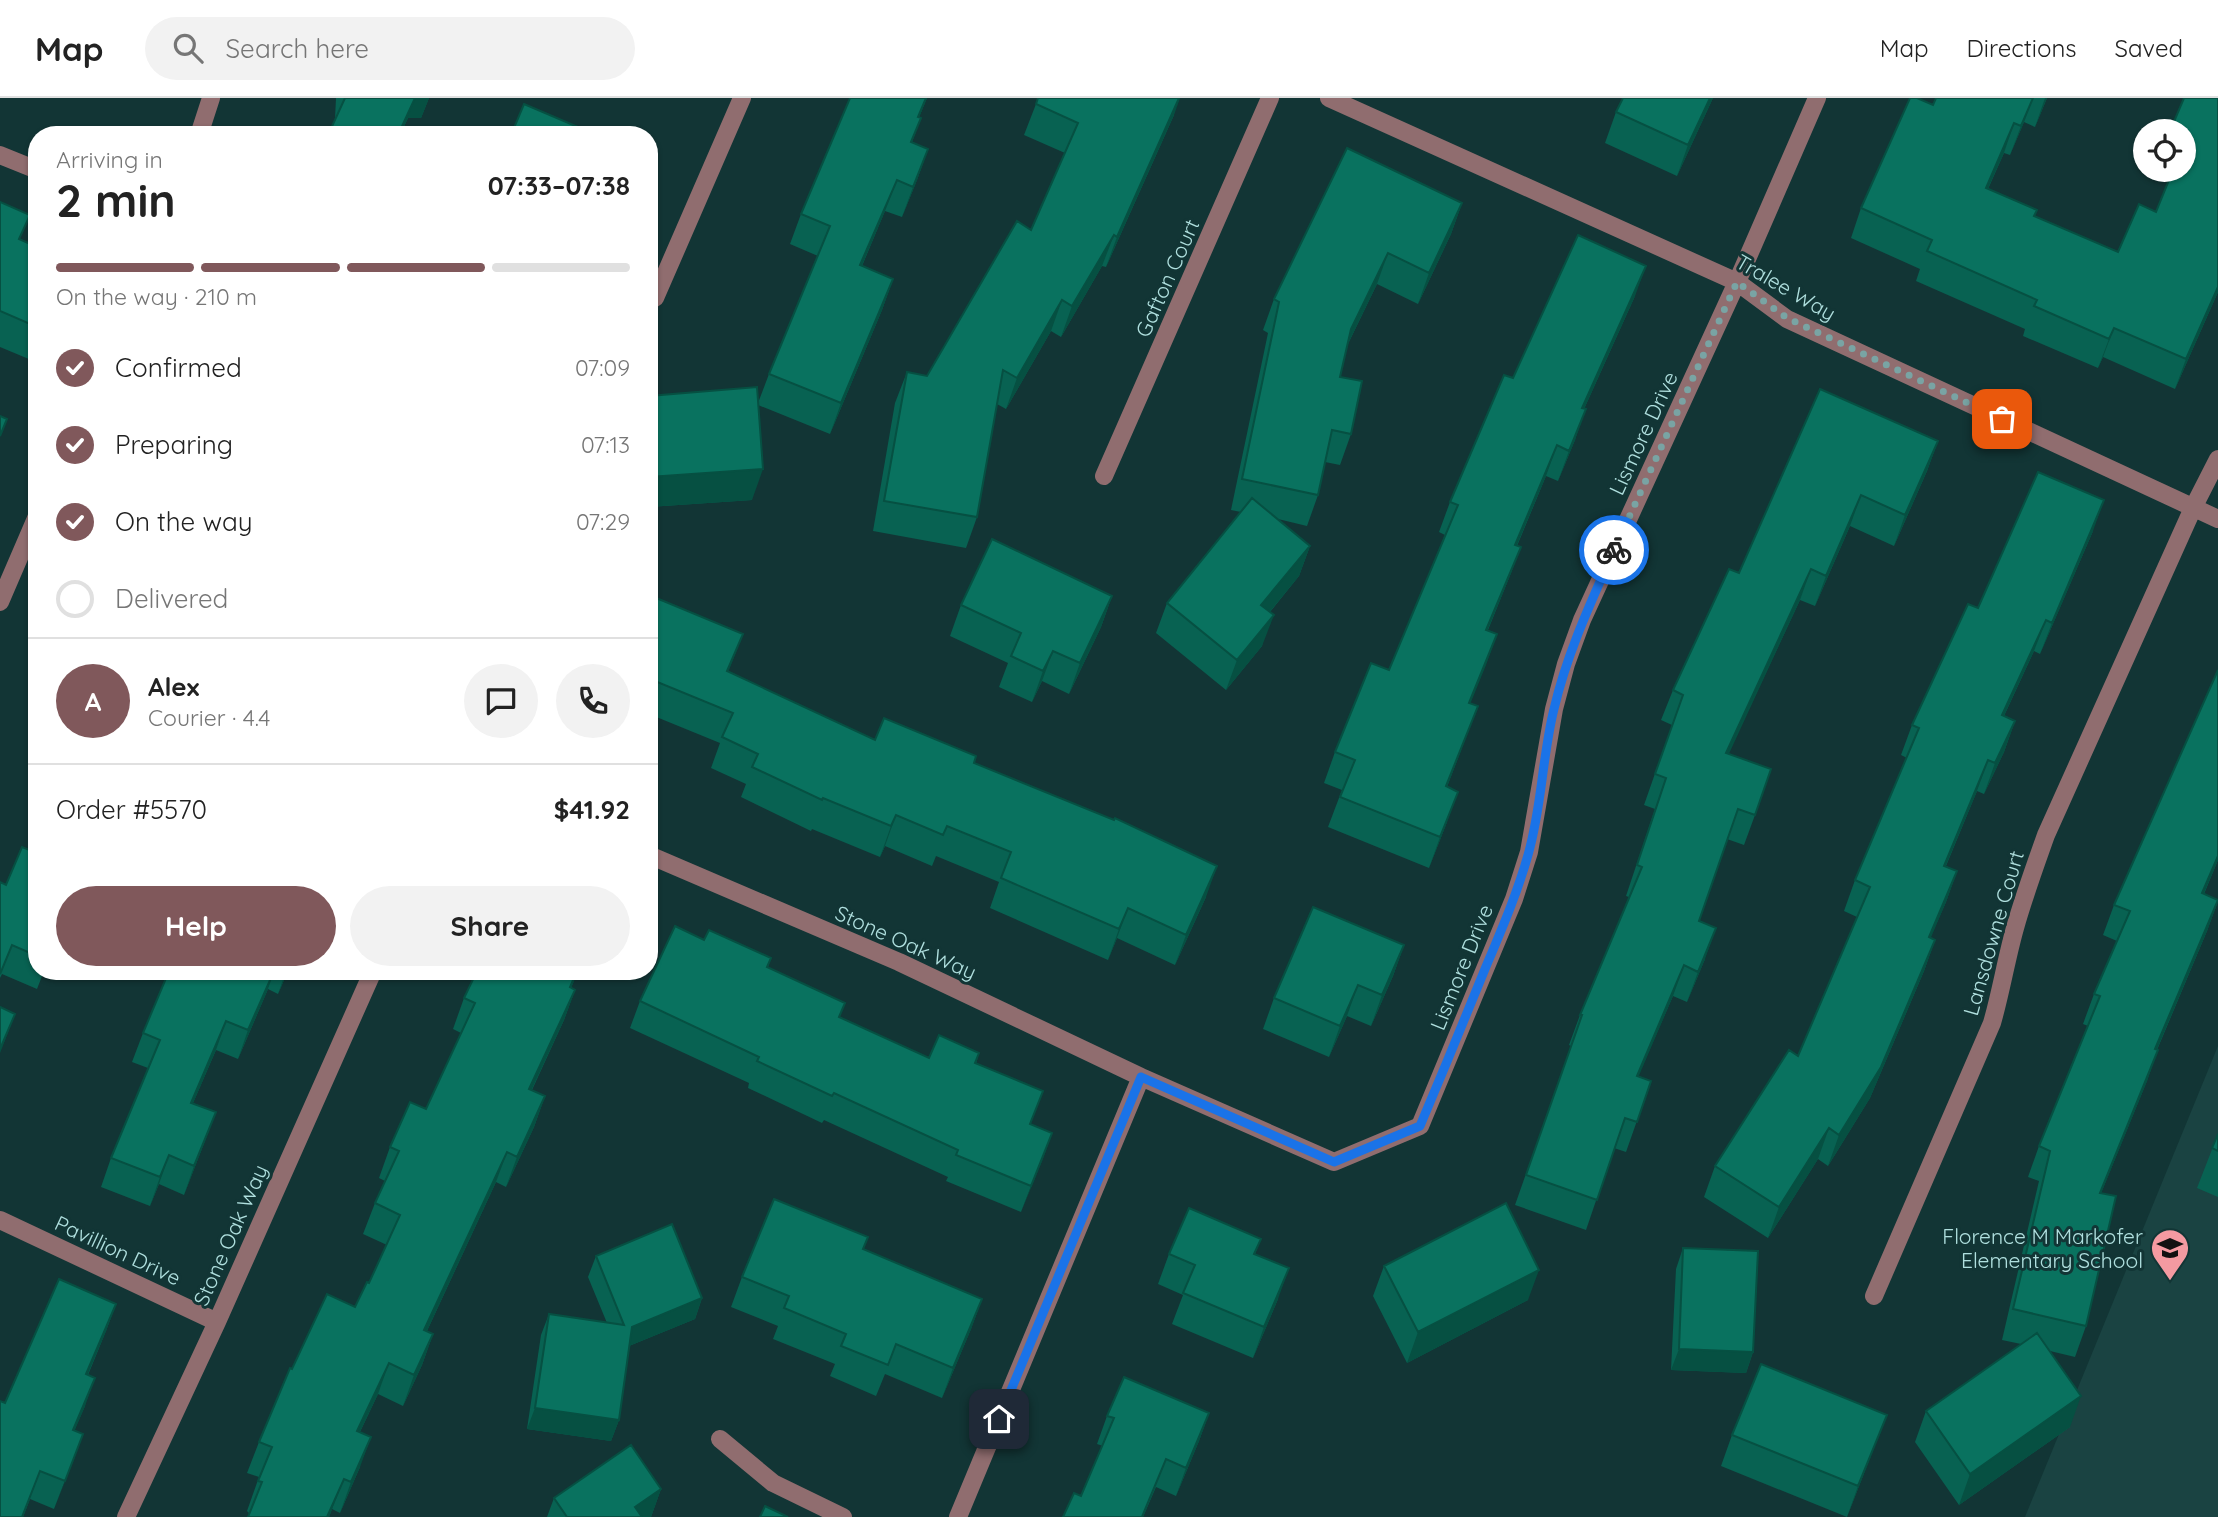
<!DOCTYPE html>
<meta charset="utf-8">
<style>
:root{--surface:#fff;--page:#f2f2f2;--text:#222;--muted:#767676;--line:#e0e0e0;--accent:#80585b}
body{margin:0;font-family:Quicksand,sans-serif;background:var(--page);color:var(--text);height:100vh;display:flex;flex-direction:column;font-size:26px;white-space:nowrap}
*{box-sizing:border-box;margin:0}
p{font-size:23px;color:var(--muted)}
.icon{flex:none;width:38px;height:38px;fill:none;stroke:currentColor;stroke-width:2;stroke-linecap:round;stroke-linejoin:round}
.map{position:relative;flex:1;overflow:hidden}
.side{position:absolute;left:28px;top:28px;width:630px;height:854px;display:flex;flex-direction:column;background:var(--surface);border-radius:28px;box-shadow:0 2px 5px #0004}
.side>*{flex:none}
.buttons{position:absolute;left:2133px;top:21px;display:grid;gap:14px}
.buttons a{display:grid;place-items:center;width:63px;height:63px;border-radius:50%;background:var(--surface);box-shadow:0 2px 5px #0004;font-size:35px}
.pin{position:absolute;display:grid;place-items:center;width:60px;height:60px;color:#fff;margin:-30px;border-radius:14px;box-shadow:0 4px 10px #0006}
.courier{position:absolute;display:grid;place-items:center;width:70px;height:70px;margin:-35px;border:5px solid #1a73e8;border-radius:50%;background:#fff;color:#222;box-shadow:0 2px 9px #0007}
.overview em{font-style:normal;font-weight:700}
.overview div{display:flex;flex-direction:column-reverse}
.overview{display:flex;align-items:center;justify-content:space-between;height:119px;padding:0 28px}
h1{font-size:46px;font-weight:700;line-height:52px}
.bar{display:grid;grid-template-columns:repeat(4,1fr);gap:10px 7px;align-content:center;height:84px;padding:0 28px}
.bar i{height:9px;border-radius:5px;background:var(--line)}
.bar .active{background:var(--accent)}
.bar p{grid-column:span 4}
.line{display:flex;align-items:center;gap:18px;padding:0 28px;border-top:2px solid var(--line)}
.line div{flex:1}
.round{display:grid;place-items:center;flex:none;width:74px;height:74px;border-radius:37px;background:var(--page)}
ol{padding:0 28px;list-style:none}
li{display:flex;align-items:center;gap:21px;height:77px}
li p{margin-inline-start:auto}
li .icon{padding:7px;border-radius:50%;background:var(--accent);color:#fff;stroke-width:4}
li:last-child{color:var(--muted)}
li i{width:38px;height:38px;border:4px solid var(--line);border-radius:50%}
.primary-button{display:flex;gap:14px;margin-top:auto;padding:14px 28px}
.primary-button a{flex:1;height:80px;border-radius:42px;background:var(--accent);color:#fff;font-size:28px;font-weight:700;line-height:80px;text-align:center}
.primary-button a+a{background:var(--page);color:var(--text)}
header{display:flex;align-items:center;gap:42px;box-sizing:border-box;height:98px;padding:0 35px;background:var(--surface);border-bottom:2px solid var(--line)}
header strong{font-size:33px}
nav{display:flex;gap:38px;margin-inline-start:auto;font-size:24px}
.search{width:490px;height:63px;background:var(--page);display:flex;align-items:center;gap:18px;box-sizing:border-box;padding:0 24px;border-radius:38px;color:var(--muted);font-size:26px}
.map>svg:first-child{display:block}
.built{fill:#1a4342}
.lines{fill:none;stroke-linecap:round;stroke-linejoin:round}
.minor{stroke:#906d6f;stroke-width:18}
.wall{fill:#086252}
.shaded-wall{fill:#065042}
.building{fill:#09725f;stroke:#065042;stroke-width:2}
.done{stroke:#79a4a4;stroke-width:7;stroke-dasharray:0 12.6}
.route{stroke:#1a73e8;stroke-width:9}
.labels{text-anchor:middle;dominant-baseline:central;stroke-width:6;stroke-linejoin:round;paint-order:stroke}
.street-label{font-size:21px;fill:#b0e0df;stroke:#123535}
.poi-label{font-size:21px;fill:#b0e0df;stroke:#123535;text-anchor:end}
</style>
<header>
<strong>Map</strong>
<div class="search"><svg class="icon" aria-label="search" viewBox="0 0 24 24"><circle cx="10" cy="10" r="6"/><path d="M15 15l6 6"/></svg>Search here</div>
<nav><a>Map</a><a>Directions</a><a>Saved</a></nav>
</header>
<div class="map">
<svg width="2218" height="1419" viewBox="0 0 2218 1419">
<rect width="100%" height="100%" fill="#123535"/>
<path class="built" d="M2218,948V1419H2025Z"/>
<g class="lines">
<path class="minor" d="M1329,0L1737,184L1787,221L2218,421
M199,37L211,0
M0,57L37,72
M655,200L742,0
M1104,378L1270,0
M0,504L37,418
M649,757L899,864L1141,979L1334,1064L1420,1028L1514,801L1529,754L1554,611L1566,566L1582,522L1737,184L1817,0
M0,1122L217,1224
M1874,1198L1992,925C2001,894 2006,862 2015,830C2024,798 2035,768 2046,737L2193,410L2218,361
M720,1341L773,1385L843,1419
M126,1419L217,1224L373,873
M958,1419L1141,979"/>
</g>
<path class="wall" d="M336,0H429L421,20H408L400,37H328L335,21Z
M927,0L919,19L921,20L912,44L928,51L917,82L902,119L885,113L862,168L893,181L882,212L830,336L758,307L752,402L649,409V298L758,305L769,276L818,158L790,146L801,116Z
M1713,0L1677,78L1605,45L1616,14Z
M1936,0H2047L2035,29L2024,24L2010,57L2004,55L1988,91L2035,118L2118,154L2156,114L2171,76L2161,72H2184L2218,0V194L2175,291L2103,259L2098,270L2023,238L2025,231L1916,183L1920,171L1851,140L1861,110L1933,7Z
M1036,6L1174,17L1106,169L1102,168L1061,239L1051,233L1006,311L997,306L977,419L966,450L873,433L895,305L907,274L927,278L1031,132L1065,55L1024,37Z
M0,104L21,142L37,149V261L36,264L0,249Z
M1462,105L1451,136L1418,206L1377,186L1348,246L1340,279L1351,336L1340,367L1325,364L1318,397L1307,428L1278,421L1310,448L1299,478L1270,514L1262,548L1226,592L1156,535L1167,505L1241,414L1231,412L1268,235L1263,232L1274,201Z
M1635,198L1584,311L1575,342L1558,383L1546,378L1517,448L1521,449L1509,480L1488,532L1497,536L1470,605L1466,639L1447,689V724L1429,770L1328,729L1342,692L1324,685L1335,654L1389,572L1445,437L1439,434L1450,404Z
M1938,343L1927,373L1894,448L1850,428L1815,508L1800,502L1728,656L1755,717L1744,747L1727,741L1699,823L1705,861L1687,904L1673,898L1638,978L1651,983L1626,1054L1614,1050L1586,1132L1515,1107L1571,948L1569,947L1580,917L1629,799L1626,798L1655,711L1644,707L1672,627L1661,622L1673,592L1739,475Z
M2093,433L2040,556L2034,553L2004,618L2015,623L2004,654L1984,696L1977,693L1946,768L1957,773L1946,804L1930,840L1935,842L1924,873L1870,1000L1828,1068L1818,1061L1768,1140L1704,1099L1715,1068L1798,958L1857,819L1844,813L1855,782L1907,660L1901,657L1912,627L1978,510Z
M649,497L728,574L875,642L974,665L1206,799L1175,867L1117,840L1108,862L990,810L999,784L936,758L932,768L885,748L880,759L812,731L811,733L741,699L746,686L711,670L720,645L649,616Z
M1112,498L1101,529L1069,596L1042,583L1032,604L999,589L1008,565L950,538L961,507Z
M2218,572V762L2204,796L2218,803L2207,833L2157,952L2147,983L2101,1095L2086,1228L2075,1259L2050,1253L2070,1329L1959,1407L1915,1344L1926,1313L2021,1246L2002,1242L2039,1083L2028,1079L2039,1048L2088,928L2083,926L2094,896L2117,843L2103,837L2114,807Z
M37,682V698L32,695Z
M37,742V873H44L37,891L2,876L0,880V784L6,787L32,753Z
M704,842L771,860L768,869L840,919L929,960L979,955L976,966L1031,1026L1052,1035L1021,1114L946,1083L948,1079L824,1022L822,1025L748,990L749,985L630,930L640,903Z
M1404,847L1393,878L1371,928L1347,918L1329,959L1263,931L1274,900Z
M169,873H288L278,896L268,891L238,961L216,952L193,1005L216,1014L184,1097L159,1086L150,1108L101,1089L111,1060L148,970L132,964L143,935Z
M477,873H578L571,890L575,892L564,922L532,992L545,998L534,1029L506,1089L496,1084L427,1233L433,1236L422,1267L403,1308L378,1296L360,1334V1369L340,1415L332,1411L329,1419H248L249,1415L247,1413L259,1379L247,1375L259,1344L292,1271L355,1209L369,1185L387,1147L363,1136L375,1105L385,1083L379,1080L390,1049L426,1011L461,935L453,931L464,900Z
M2218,1036V1099L2197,1090Z
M1261,1141L1255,1156L1278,1201L1253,1260L1172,1226L1183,1197L1158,1186L1169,1156Z
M1683,1150L1753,1254L1746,1275L1671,1272L1676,1171Z
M864,1151L982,1201L971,1231L942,1300L885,1276L876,1298L830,1278L835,1266L773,1241L778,1228L731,1209L742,1179Z
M596,1158L702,1200L695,1221L629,1248L619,1322L611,1343L527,1331L541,1237L549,1216L607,1225L588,1179Z
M1384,1168L1528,1202L1407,1265L1373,1198Z
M116,1206L106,1233L88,1277L85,1308L74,1333L83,1336L54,1411L30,1401L23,1419H0L5,1305Z
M1209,1315L1199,1343L1176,1398L1156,1389L1143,1419H1063L1081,1398L1103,1348L1097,1346L1107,1318Z
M1732,1337L1875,1347L1847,1419L1721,1368Z
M661,1391L651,1419H547L554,1400Z"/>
<path class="shaded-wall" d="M415,0H429L421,20H408L400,37H398Z
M926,0H927L907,49L918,19Z
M1179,0H1180L1174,17L1106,169L1117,139Z
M1710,0H1713L1677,78L1688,47Z
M2033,0L2024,24L2010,57L2021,28Z
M2045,0H2047L2035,29Z
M2014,25L2004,55L1975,119L1986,90Z
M928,51L917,82L902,119L913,89Z
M897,82L885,113L849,198L860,167Z
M1462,105L1451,136L1418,206L1429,175Z
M1114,137L1102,168L1061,239L1072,208Z
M1388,155L1377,186L1340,262L1351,231Z
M1646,168L1635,198L1571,340L1582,310Z
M893,181L882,212L830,336L841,305Z
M2218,189V194L2175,291L2186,261Z
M1062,202L1051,233L1006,311L1017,280Z
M2114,230L2103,259L2098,270L2109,241Z
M1586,311L1575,342L1558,383L1569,353Z
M1938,343L1927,373L1894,448L1905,417Z
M1557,347L1546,378L1504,478L1515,447Z
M763,371L752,402L649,409V379Z
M1861,397L1850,428L1815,508L1826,478Z
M2104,402L2093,433L2040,556L2052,525Z
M1310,448L1299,478L1250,538L1261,507Z
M1521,449L1509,480L1475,562L1486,532Z
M1811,471L1800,502L1715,686L1726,655Z
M1112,498L1101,529L1069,596L1080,565Z
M1274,517L1262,548L1226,592L1237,562Z
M2046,522L2034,553L1990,648L2002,617Z
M743,536L731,567L716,604L727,573Z
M1497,536L1486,567L1458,636L1469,605Z
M1053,553L1042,583L1032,604L1043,573Z
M1478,608L1466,639L1435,719L1446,688Z
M2015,623L2004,654L1984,696L1995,665Z
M1988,662L1977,693L1933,798L1944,768Z
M1458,694L1447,724L1429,770L1440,739Z
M896,717L885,748L880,759L891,728Z
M2218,758V762L2191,826L2202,795Z
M1217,768L1206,799L1175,867L1186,837Z
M1957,773L1946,804L1918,870L1929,839Z
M2218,803L2207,833L2144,982L2155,951Z
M1128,810L1117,840L1108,862L1119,831Z
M1716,830L1705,861L1687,904L1698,874Z
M1935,842L1924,873L1870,1000L1828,1068L1839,1037Z
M1404,847L1393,878L1371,928L1382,897Z
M1684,867L1673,898L1626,1008L1637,978Z
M274,873L268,891L238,961L248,932Z
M286,873H288L278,896Z
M577,873H578L559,920L570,889Z
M1358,887L1347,918L1329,959L1340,928Z
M575,892L564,922L518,1021L529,991Z
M15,916L4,945L0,955V951Z
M226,923L216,952L181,1033L191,1005Z
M2158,952L2147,983L2089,1125L2100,1095Z
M545,998L534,1029L506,1089L517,1059Z
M216,1014L205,1043L184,1097L194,1068Z
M1829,1030L1818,1061L1768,1140L1779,1109Z
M1052,1035L1043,1061L1021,1114L1031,1088Z
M507,1054L496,1084L413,1263L424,1232Z
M169,1057L159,1086L150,1108L160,1079Z
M1289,1170L1278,1201L1253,1260L1264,1229Z
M1539,1172L1528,1202L1407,1265L1418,1234Z
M702,1200L695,1221L624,1250L632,1229Z
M982,1201L971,1231L942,1300L953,1270Z
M116,1206L106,1233L76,1304L86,1276Z
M433,1236L422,1267L403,1308L414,1277Z
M1679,1251L1753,1254L1746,1275L1671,1272Z
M389,1265L378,1296L346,1363L357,1333Z
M95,1280L85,1308L63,1360L73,1332Z
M2081,1298L2070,1329L1959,1407L1970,1376Z
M535,1310L619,1322L611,1343L527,1331Z
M1209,1315L1199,1343L1176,1398L1186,1370Z
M1887,1317L1875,1347L1847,1419L1858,1388Z
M83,1336L73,1364L54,1411L65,1383Z
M371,1339L360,1369L340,1415L351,1384Z
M344,1381L329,1419H327Z
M661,1391L651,1419H631L635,1409Z"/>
<path class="building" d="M345,0H415L398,37H328Z
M850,0H926L918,19L921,20L911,44L928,51L913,89L897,82L860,167L893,181L841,305L769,276L830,128L801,116Z
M1038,0H1179L1117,139L1114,137L1072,208L1062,202L1017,280L1003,272L977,419L884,403L907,274L927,278L1017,123L1031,132L1078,25L1036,6Z
M1623,0H1710L1688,47L1616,14Z
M1910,0H1917L1933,7L1936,0H2033L2021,28L2014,25L1986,90L2037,112L2034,118L2118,154L2139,106L2156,114L2173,72H2184V33H2170L2184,0H2218V189L2186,261L2114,230L2109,241L2034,208L2037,202L1927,153L1932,142L1861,110Z
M524,6L592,35L591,37H511Z
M315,33L323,37H313Z
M1347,50L1462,105L1429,175L1388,155L1351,231L1340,279L1362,283L1351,336L1332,332L1318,397L1242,381L1279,204L1274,201Z
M0,104L30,117L19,141L37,149V229L0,213Z
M1578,137L1646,168L1582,310L1586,311L1569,353L1557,347L1515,447L1521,449L1486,532L1497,536L1469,605L1478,608L1446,688L1458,694L1440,739L1340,699L1355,662L1335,654L1371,565L1389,572L1458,407L1450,404L1504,277L1513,280Z
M757,289L763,371L649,379V298Z
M1820,291L1938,343L1905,417L1861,397L1826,478L1811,471L1726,655L1771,671L1755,717L1738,711L1699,823L1716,830L1698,874L1684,867L1637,978L1651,983L1637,1024L1625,1020L1597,1102L1526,1077L1582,917H1580L1642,769L1637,767L1666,680L1655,676L1683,597L1673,592L1729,471L1739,475Z
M0,318L7,321L0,338Z
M2038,374L2104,402L2052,525L2046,522L2002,617L2015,623L1995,665L1988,662L1944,768L1957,773L1929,839L1935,842L1881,969L1839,1037L1829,1030L1779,1109L1715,1068L1789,952L1798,958L1870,789L1855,782L1919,630L1912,627L1968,506L1978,510Z
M1252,400L1310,448L1261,507L1274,517L1237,562L1167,505Z
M992,441L1112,498L1080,565L1053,553L1043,573L1011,558L1021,535L961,507Z
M649,497L743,536L727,573L875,642L884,620L976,658L974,665L1114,722L1115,720L1217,768L1186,837L1128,810L1119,831L1001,780L1011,754L947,728L943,737L896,717L891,728L823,700L822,702L752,669L758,656L722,639L733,615L655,583L649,596Z
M2218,572V758L2202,795L2218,802L2155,951L2158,952L2100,1095L2116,1098L2086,1228L2013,1211L2050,1053L2039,1048L2100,898L2094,896L2130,813L2114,807Z
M37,742V858L12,847L0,876V784L6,787L22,749L32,753Z
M1313,809L1404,847L1382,897L1358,887L1340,928L1274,900Z
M675,828L704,842L709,832L771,860L767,869L845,905L839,919L929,960L939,937L979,955L975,965L1043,993L1030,1026L1052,1035L1031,1088L956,1057L958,1052L834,995L832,998L757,963L759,959L640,903Z
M169,873H274L248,932L226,923L191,1005L216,1014L194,1068L169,1057L160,1079L111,1060L160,942L143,935Z
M477,873H577L570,889L575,892L529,991L545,998L517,1059L507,1054L424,1232L433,1236L414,1277L389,1265L357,1333L371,1339L351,1384L344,1381L327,1419H248L262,1384L258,1383L272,1349L259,1344L290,1270L292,1271L327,1196L355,1209L367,1184L369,1185L400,1117L375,1105L399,1053L390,1049L410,1004L426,1011L475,905L464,900Z
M0,909L15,916L0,951Z
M2218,1036V1053L2212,1050Z
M774,1101L868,1139L863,1151L982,1201L953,1270L896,1246L888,1267L841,1248L846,1236L784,1210L789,1198L742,1179Z
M1506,1105L1539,1172L1418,1234L1384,1168Z
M1189,1110L1261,1141L1254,1156L1289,1170L1264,1229L1183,1195L1195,1167L1169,1156Z
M672,1126L702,1200L632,1229L619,1322L535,1310L549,1216L624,1227L596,1158Z
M1683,1150L1758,1153L1753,1254L1679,1251Z
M59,1181L116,1206L86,1276L95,1280L73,1332L83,1336L65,1383L40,1373L22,1419H0V1303L5,1305Z
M2037,1235L2081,1298L1970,1376L1926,1313Z
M1761,1266L1887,1317L1858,1388L1732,1337Z
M1124,1279L1209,1315L1186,1370L1166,1361L1142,1419H1063L1074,1395L1081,1398L1114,1320L1107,1318Z
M631,1347L661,1391L635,1409L642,1419H567L554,1400Z
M765,1408L788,1419H760Z"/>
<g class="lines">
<path class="done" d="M1614,452L1737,184L1787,220L2002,321"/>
<path class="route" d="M999,1321L1141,979L1334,1064L1420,1028C1442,976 1464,923 1485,871C1501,833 1517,796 1528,757C1542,709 1542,659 1554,611C1567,555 1591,504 1614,452"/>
</g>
<defs>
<symbol id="school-pin" viewBox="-11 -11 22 30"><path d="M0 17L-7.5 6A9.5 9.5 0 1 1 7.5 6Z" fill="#f49aa1" stroke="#123535"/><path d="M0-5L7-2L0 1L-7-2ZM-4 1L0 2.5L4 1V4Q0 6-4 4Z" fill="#111"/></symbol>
</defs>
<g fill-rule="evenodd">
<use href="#school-pin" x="2148" y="1128" width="44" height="60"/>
</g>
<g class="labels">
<g class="street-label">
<text transform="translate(1167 180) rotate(-66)">Gafton Court</text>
<text transform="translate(1786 189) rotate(30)">Tralee Way</text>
<text transform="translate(1643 335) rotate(-65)">Lismore Drive</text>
<text transform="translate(1993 835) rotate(-74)">Lansdowne Court</text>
<text transform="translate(906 844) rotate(24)">Stone Oak Way</text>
<text transform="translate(1461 869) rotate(-68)">Lismore Drive</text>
<text transform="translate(230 1137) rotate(-66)">Stone Oak Way</text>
<text transform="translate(118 1152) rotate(25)">Pavillion Drive</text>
</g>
<g class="poi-label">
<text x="2143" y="1138">Florence M Markofer<tspan x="2143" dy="24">Elementary School</tspan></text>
</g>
</g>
</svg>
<div class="buttons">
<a><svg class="icon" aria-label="locate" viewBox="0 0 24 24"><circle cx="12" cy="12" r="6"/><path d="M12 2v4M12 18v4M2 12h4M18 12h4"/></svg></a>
</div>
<div class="pin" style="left:2002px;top:321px;background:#ea580c"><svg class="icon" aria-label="bag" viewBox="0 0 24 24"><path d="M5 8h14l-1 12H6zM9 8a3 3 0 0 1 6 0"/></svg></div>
<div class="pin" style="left:999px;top:1321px;background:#1f2937"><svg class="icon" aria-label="home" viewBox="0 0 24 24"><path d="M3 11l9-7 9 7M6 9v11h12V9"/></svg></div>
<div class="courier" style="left:1614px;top:452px"><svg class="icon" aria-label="bike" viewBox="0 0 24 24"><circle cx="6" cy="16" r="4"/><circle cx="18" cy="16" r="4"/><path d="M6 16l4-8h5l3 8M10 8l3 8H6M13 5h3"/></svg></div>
<section class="side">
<div class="overview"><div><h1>2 min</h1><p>Arriving in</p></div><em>07:33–07:38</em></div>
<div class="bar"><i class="active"></i><i class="active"></i><i class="active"></i><i></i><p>On the way · 210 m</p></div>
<ol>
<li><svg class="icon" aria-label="check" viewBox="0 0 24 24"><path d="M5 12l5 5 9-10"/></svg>Confirmed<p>07:09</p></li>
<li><svg class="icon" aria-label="check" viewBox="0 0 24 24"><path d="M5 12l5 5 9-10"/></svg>Preparing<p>07:13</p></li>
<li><svg class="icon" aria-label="check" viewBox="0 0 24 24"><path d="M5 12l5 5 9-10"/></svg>On the way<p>07:29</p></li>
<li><i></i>Delivered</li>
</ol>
<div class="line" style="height:126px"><b class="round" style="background:var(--accent);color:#fff">A</b><div><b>Alex</b><p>Courier · 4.4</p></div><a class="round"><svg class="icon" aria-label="chat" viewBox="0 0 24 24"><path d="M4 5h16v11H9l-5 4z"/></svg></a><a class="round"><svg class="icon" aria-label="phone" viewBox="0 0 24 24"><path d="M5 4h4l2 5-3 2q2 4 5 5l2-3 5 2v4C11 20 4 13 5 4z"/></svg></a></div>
<div class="line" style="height:91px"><div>Order #5570</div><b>$41.92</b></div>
<div class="primary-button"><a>Help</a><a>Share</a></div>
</section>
</div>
